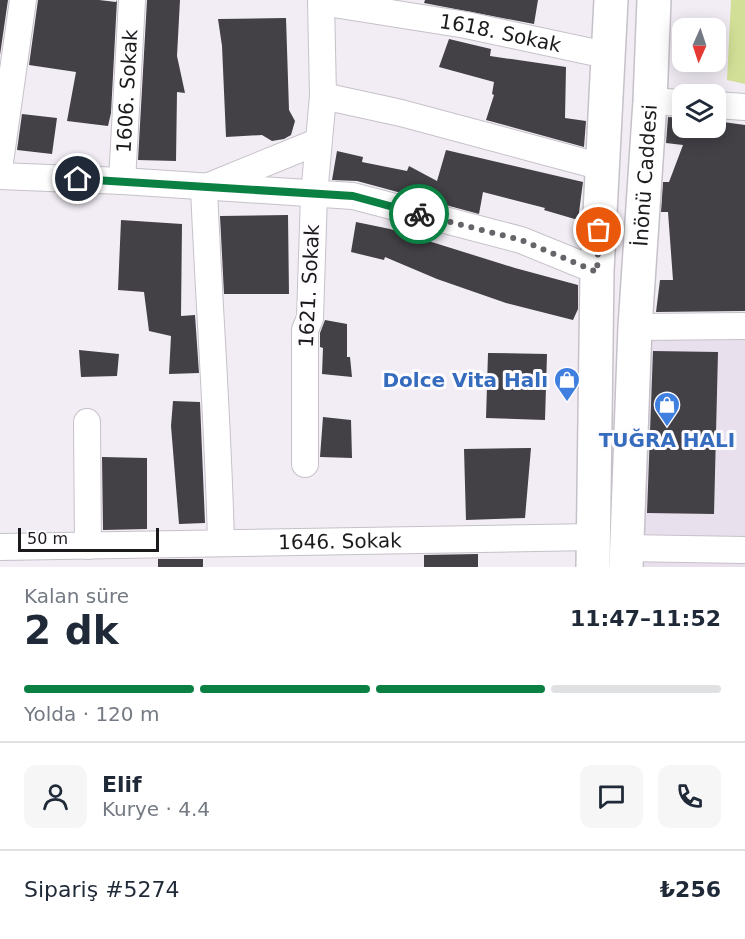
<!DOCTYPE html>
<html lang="tr">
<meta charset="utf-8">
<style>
:root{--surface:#fff;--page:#f6f6f7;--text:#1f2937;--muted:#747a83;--line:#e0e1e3;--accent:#0b8043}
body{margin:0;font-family:"DejaVu Sans",sans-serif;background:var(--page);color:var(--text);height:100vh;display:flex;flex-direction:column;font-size:22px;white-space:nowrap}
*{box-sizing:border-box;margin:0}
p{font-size:20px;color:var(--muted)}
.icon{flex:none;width:33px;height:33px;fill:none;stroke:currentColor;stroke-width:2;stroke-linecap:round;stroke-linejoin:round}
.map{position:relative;height:567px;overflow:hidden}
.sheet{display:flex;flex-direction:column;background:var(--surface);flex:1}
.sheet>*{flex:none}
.needle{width:39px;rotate:183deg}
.controls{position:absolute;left:672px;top:18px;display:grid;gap:12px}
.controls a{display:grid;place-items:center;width:54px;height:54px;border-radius:12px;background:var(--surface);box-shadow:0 3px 15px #0003;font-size:30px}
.scale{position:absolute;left:18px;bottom:15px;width:141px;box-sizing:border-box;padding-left:6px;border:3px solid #1c1a1d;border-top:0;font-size:16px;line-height:21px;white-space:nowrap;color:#1c1a1d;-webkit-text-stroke:4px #fefcff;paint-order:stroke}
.pin{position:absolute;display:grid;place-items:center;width:51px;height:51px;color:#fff;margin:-26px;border:3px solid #fff;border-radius:50%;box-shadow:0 2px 6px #0007}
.courier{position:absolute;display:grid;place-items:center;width:60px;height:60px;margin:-30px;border:4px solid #0b8043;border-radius:50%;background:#fff;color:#222;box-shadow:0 2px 8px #0007}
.headline em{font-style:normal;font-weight:800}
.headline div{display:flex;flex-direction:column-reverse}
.headline{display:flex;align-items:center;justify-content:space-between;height:102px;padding:0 24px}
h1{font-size:39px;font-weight:800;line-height:45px}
.bar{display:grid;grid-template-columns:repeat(4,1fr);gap:9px 6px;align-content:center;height:72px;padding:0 24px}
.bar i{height:8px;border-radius:4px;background:var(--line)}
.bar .active{background:var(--accent)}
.bar p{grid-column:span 4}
.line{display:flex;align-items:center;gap:15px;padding:0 24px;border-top:2px solid var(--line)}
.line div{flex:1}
.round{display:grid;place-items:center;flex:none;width:63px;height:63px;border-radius:12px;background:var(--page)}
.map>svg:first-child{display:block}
.built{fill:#e9e0ee}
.green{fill:#d2e097}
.building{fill:#434046}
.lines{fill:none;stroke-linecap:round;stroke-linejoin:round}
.minor-casing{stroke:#c6c1c9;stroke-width:28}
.major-casing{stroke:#c6c1c9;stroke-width:36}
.minor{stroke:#fff;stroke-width:26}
.major{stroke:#fff;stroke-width:33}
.done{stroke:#676469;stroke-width:6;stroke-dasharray:0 10.8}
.route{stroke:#0b8043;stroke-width:8}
.labels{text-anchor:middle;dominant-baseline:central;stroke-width:6;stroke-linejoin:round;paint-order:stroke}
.street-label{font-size:20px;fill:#1c1a1d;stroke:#fefcff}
.shop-label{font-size:20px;font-weight:bold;fill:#366cbe;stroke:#fefcff;text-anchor:end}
</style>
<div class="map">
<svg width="745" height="567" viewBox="0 0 745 567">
<rect width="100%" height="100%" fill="#f2edf5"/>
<path class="built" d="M745,328V567H639L649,337Z"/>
<path class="green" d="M731,0H745V84L727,80Z"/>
<path class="building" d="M0,0H8L0,55Z
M38,0H99L116,2L117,0L111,113L108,126L67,121L76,72L29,65Z
M147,0H180L177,56L185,93L177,92L176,161L138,160Z
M425,0H538L534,24L424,3Z
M286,18L289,110L295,121L291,135L284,139L272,141L262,135L226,137L222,46L218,19Z
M449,39L491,49L490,56L566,67L565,118L586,121L584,147L486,120L494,95L492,94L494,82L439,67Z
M22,114L57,118L52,154L17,150Z
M668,117L682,118V128H716V121L745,125V311L656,312L660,280H673L668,212H661L663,182H669L683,145L666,143Z
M446,150L583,182L578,220L544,210L545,208L483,192L479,214L357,181L332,180L337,151L363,157L362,162L407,171L409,166L437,181Z
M288,215L289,294H224L220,216Z
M121,220L182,224L181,316L195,315L199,373L169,374L171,336L149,331L144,292L118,290Z
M356,222L390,229L515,268L578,285V309L573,320L506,303L437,279L385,257L384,260L351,252Z
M325,320L347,324V357H350L352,377L322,374L323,348L320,347V333Z
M79,350L119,354L117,376L81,377Z
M653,351L718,352L714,514L647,513Z
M488,353L547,354L545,420L486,418Z
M173,401L200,402L205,523L179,524L171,426Z
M323,417L351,420L352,458L320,457Z
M531,448L525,518L466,520L464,449Z
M102,457L147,458V529L103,530Z
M478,554V567H424V555Z
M158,559H203V567H158Z"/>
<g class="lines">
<defs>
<g id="minor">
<path id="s1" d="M321,2L466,25L606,55"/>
<path d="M323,96L401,113L602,167"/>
<path d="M650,101L682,103"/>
<path d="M716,105L745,107"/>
<path d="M0,162L23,0"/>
<path d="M0,176L122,181L353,196L521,240L597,271"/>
<path id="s2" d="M122,181L132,0"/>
<path d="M635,327L745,326"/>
<path d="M87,422L88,546"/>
<path d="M305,464V330L310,318L314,195L323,96L321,0"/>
<path d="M221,542C218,424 209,306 204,188L317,142"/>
<path id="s3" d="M0,547L593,537"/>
<path d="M626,548L745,550"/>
</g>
<g id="major">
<path d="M593,567L597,271L611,0"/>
<path id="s4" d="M626,567L635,327L650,101L654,0"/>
</g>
</defs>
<use href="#minor" class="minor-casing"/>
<use href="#major" class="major-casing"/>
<use href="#minor" class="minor"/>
<use href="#major" class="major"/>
</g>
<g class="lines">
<path class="done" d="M419,214L521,240L597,272L599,230"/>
<path class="route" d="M78,179L353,196L419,214"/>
</g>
<defs>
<symbol id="shop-pin" viewBox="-11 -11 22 30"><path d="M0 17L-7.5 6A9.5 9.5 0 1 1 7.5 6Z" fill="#3f7fe0" stroke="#fefcff"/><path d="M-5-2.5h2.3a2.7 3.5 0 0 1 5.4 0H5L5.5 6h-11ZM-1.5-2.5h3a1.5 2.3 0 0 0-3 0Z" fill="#fff"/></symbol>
</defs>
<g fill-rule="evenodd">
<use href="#shop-pin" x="552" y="365" width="30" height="40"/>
<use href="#shop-pin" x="652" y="390" width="30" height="40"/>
</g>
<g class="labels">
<g class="street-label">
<text stroke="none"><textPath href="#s1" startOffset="182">1618. Sokak</textPath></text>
<text stroke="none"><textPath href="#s2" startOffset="90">1606. Sokak</textPath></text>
<text stroke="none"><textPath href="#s4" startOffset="392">İnönü Caddesi</textPath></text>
<text transform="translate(309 286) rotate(-87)">1621. Sokak</text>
<text stroke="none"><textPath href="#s3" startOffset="340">1646. Sokak</textPath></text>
</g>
<g class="shop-label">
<text x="548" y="380">Dolce Vita Halı</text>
<text x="667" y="440" text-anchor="middle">TUĞRA HALI</text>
</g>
</g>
</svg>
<div class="controls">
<a><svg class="needle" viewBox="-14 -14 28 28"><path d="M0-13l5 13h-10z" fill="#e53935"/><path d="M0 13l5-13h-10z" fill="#747a83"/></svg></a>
<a><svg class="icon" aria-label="layers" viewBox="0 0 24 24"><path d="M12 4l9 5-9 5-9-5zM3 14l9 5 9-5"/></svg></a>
</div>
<div class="scale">50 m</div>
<div class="pin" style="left:599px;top:230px;background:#ea580c"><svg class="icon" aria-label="bag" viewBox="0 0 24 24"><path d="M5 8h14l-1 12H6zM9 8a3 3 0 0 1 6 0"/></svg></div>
<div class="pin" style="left:78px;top:179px;background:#1f2937"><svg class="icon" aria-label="home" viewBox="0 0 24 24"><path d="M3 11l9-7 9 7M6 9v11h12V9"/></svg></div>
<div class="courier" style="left:419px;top:214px"><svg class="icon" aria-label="bike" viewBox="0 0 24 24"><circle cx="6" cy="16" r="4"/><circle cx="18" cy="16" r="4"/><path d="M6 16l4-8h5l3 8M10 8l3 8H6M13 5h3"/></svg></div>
</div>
<section class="sheet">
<div class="headline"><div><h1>2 dk</h1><p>Kalan süre</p></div><em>11:47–11:52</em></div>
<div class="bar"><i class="active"></i><i class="active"></i><i class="active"></i><i></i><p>Yolda · 120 m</p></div>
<div class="line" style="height:108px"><a class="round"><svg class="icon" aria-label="person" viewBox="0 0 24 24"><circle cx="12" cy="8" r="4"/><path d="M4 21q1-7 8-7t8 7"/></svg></a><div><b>Elif</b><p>Kurye · 4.4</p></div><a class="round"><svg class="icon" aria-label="chat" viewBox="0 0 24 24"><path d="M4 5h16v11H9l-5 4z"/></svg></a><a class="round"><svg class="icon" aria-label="phone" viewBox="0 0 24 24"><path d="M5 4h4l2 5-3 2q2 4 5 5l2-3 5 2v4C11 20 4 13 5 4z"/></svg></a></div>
<div class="line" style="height:78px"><div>Sipariş #5274</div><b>₺256</b></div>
</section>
